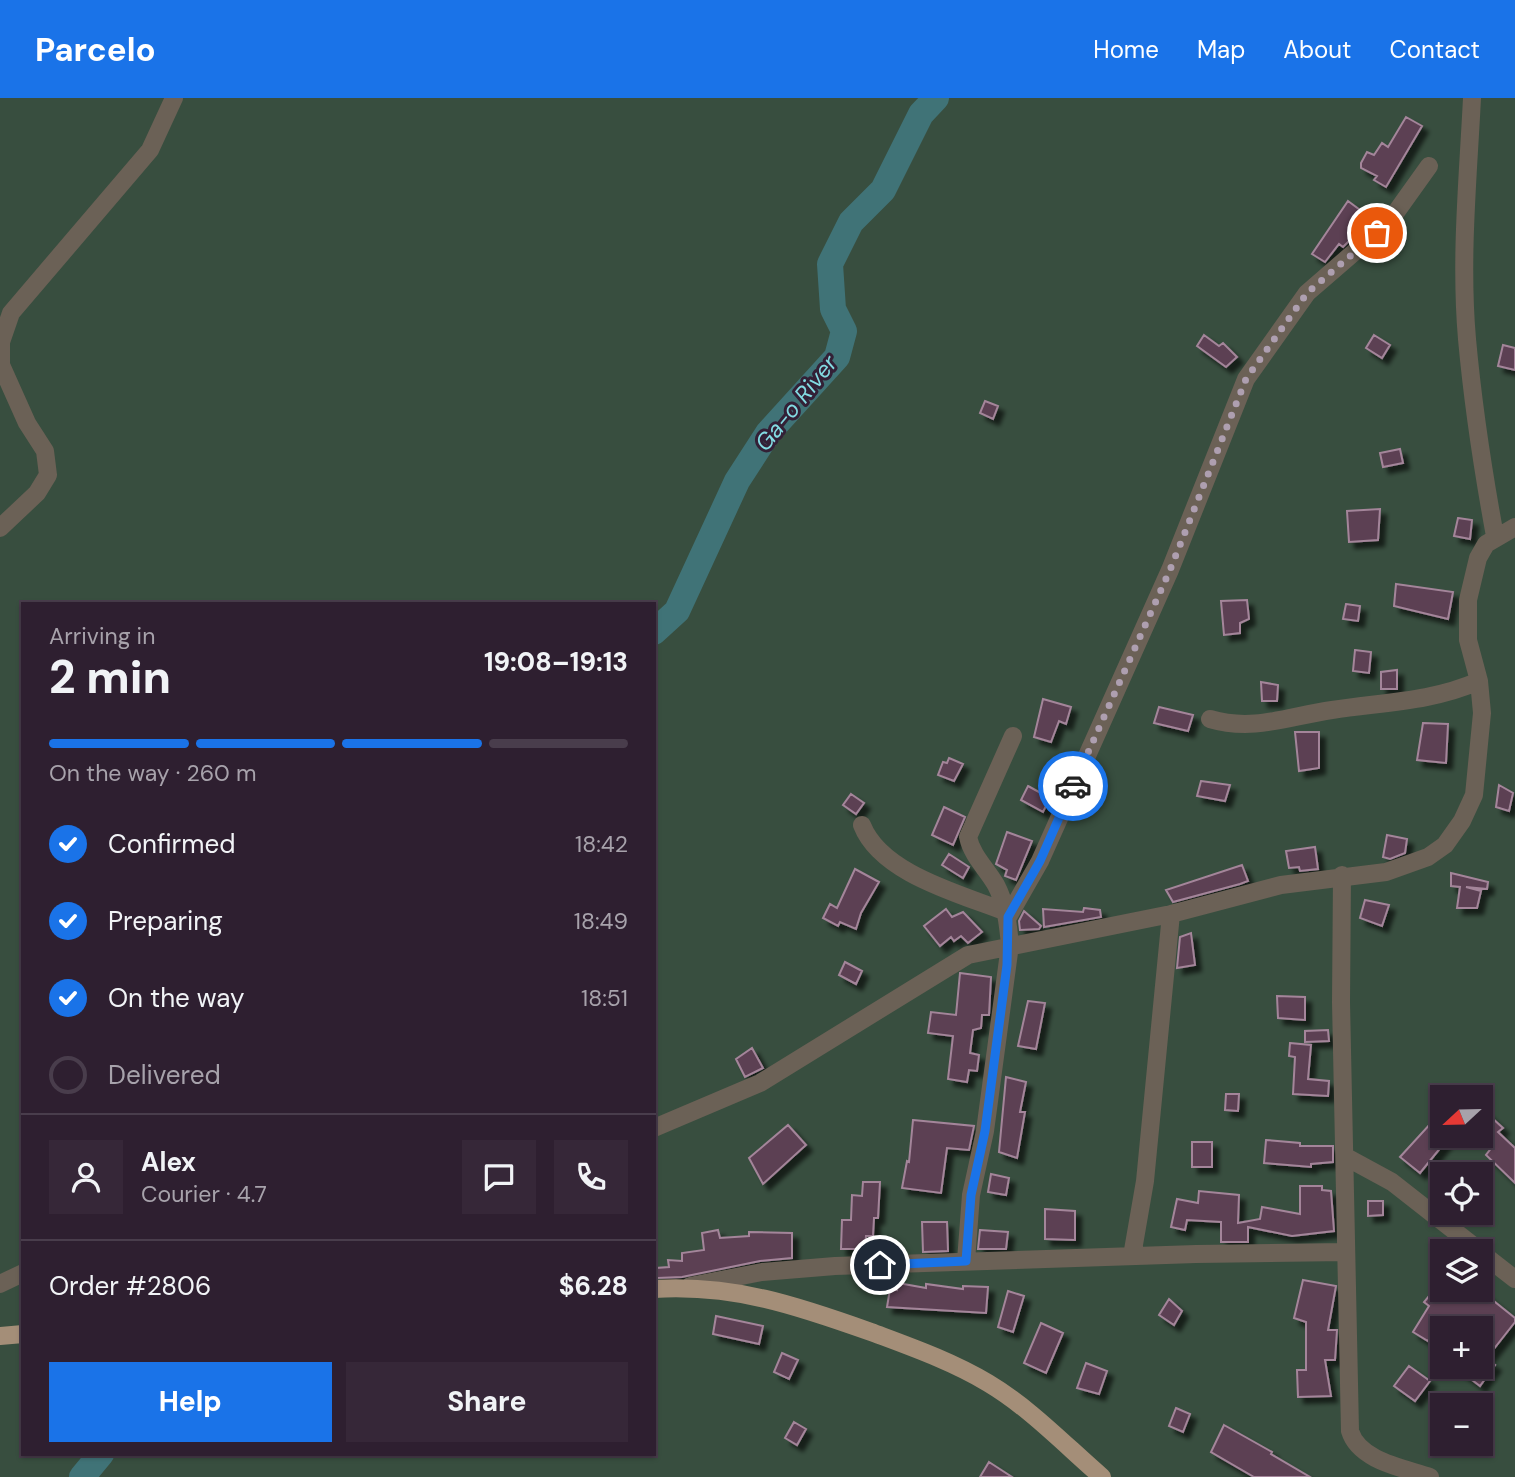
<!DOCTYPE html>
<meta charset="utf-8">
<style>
:root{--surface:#2e1f30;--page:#362738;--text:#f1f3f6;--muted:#a7a2ab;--line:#493d4c;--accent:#1a73e8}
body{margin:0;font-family:"DM Sans",sans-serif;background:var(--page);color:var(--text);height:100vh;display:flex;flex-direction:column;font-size:26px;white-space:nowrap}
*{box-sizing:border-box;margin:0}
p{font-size:23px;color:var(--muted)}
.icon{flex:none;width:38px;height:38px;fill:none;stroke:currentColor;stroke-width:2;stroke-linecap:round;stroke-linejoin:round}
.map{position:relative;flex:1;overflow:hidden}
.side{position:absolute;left:21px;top:504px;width:635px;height:854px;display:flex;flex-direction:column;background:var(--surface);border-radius:0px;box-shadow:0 2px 5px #0004,0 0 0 2px var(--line)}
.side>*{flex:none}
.needle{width:46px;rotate:248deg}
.fabs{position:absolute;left:1430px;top:987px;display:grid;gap:14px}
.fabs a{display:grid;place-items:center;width:63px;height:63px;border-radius:0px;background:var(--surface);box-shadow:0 2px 5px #0004,0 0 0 2px var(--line);font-size:35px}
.pin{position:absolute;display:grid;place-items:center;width:60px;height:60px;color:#fff;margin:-30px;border:4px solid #fff;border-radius:50%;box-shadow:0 2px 7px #0007}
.courier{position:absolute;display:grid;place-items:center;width:70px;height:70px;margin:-35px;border:5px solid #1a73e8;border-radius:50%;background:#fff;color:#222;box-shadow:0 2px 9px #0007}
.summary em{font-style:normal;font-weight:800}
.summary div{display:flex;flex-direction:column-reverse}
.summary{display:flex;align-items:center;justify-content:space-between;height:119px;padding:0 28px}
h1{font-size:46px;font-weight:800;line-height:52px}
.bar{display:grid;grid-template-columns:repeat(4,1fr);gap:10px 7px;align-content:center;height:84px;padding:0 28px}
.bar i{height:9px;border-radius:5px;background:var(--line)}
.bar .selected{background:var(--accent)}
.bar p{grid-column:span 4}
.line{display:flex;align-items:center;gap:18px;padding:0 28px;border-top:2px solid var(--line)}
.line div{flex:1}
.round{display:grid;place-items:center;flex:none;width:74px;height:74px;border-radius:0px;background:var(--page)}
ol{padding:0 28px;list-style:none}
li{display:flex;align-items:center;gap:21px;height:77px}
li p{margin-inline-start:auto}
li .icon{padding:7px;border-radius:50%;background:var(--accent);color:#fff;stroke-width:4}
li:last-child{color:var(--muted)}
li i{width:38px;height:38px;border:4px solid var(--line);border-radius:50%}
.action{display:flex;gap:14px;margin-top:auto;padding:14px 28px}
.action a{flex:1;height:80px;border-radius:0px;background:var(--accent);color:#fff;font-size:28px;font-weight:800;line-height:80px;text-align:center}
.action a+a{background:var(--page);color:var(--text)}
header{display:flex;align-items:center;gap:42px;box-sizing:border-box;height:98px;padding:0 35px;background:var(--accent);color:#fff}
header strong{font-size:33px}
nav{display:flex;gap:38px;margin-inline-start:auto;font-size:24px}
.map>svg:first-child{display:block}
.green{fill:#384e3f;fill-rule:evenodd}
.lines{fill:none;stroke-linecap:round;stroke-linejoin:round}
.river{stroke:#407377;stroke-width:26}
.building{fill:#5b4053;stroke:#a4859a;stroke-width:2;filter:url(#shadow)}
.minor{stroke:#6b6156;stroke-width:18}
.major{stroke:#a48e78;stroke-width:18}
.done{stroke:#ae9fb0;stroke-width:7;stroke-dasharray:0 12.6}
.route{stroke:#1a73e8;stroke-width:9}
.labels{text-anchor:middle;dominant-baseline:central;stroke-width:6;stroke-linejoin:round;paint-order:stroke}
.water-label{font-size:23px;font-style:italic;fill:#83dbe2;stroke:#332036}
</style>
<header>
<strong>Parcelo</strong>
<nav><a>Home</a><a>Map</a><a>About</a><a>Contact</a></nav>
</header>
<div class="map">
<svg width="1515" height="1379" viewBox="0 0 1515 1379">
<defs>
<filter id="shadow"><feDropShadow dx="6" dy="6" stdDeviation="2" flood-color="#0009"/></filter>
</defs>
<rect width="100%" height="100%" fill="#3e2940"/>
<path class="green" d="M0,0H1515V1379H0ZM23,506H654V1356H23ZM1442,999H1480V1038H1442ZM1442,1076H1480V1115H1442ZM1442,1153H1480V1192H1442ZM1442,1230H1480V1269H1442ZM1442,1307H1480V1346H1442Z"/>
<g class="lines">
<path class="river" d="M654,534L677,513L737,383L768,335L837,259L844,233L833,211L830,166L851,124L883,92L921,16L936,0
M82,1379L101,1356"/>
</g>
<path class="building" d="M1406,19L1422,28L1386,89L1374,82L1377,78L1361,70V65L1367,54L1374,57L1382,45L1388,49Z
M1348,103L1368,118L1347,145L1343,149L1339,146L1325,164L1312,156Z
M1204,237L1219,248L1223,245L1237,259L1226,269L1197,248Z
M1374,237L1390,247L1382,260L1366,250Z
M1503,247L1515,250V272L1498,268Z
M985,303L998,308L993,321L980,315Z
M1400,351L1403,365L1383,369L1380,355Z
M1380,411L1378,442L1349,444L1347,413Z
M1458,420L1472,422L1470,441L1454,438Z
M1396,486L1453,494L1448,521L1394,508Z
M1247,502L1249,521L1240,525V535L1224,537L1221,503Z
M1346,506L1360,508L1358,523L1343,521Z
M1355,552L1371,554L1369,575L1353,573Z
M1397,572V591H1381V574Z
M1261,584L1278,587L1277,603H1262Z
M1043,601L1071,609L1066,626L1059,623L1051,644L1034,639Z
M1159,609L1193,617L1188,633L1154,625Z
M1423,625L1448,626L1446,665L1417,662Z
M1295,634H1319V670L1299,673Z
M949,660L963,666L954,683L938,677L943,664L947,665Z
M1201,683L1230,687L1225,703L1197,698Z
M1499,687L1513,695L1509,713L1496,709Z
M1028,688L1050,700L1043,714L1021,702Z
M851,696L864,705L856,716L843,707Z
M944,709L965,719L953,747L932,737Z
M1007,734L1032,743L1016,782L1005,778L1007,772L996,766Z
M1387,737L1407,741L1405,755L1390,761L1383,759Z
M1315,749L1318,771L1300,773L1299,769L1289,770L1286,753Z
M949,756L969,769L963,780L942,767Z
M1242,767L1248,783L1240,786L1173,804L1166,792Z
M855,771L879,784L861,815L856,831L840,824L838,828L823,820L830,806L837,810Z
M1451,775L1488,784L1487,791L1466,789L1481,793L1477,810H1457L1460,789L1451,788Z
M1365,802L1389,807L1382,828L1360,820Z
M1084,810L1100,812L1101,819L1044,829L1043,811L1083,814Z
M946,811L952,819L963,814L982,834L968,845L961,838L954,843L951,839L940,848L924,828Z
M1024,813L1041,828L1039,831L1020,832L1019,823Z
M1191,835L1195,867L1177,870L1180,839Z
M845,864L862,873L856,886L839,877Z
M960,875L991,879L989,917H982L981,930L973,932L970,955L979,957L977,973L969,972L967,984L948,981L953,938L928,935L931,914L956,917Z
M1277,898L1305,899V922L1278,920Z
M1028,903L1045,905L1036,951L1018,948Z
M1328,932L1329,943L1305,944V933Z
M1290,945L1311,947L1308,981L1329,983L1328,998L1293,996L1295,959L1289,958Z
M752,950L763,970L745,979L736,961Z
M1006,979L1026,984L1020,1014H1025L1017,1060L999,1054Z
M1226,996H1239L1238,1013L1225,1012Z
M1480,1009L1503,1030L1498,1034L1515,1050V1085L1486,1057L1492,1049L1480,1038Z
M1442,1013V1039L1446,1043L1420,1075L1400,1059Z
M913,1022L974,1028L969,1052L947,1050L941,1095L902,1090L907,1063L909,1064Z
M788,1027L806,1047L763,1086L749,1060Z
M1266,1042L1300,1045V1048H1333V1064L1311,1066V1069L1264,1065Z
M1192,1044H1212V1069H1192Z
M991,1076L1009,1080L1006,1097L988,1094Z
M863,1084H880L878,1120H874L873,1138H866L865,1151H841L842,1122H851L852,1097L862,1098Z
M1300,1088H1322V1092L1331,1093L1334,1133L1292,1138L1248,1129V1144H1221V1124L1187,1122L1185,1132L1171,1129L1177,1101L1198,1105L1199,1093L1239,1097L1238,1125L1260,1121L1262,1109L1300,1116Z
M1368,1103H1383V1117L1368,1118Z
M1045,1111L1075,1113V1142L1045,1141Z
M922,1124H947L948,1153L923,1154Z
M718,1132L720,1140L749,1138V1134L792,1135V1160L760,1163L682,1179L657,1180L656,1170L669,1169L668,1162L682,1163V1155L704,1152L702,1135Z
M980,1132L1008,1134L1006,1151H978Z
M1303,1182L1336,1188L1328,1232H1337L1335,1262H1325L1331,1298L1298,1299L1297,1272H1306V1224L1294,1220Z
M898,1185L926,1190V1186L963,1191V1188L988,1189L986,1215L887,1209L890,1191L897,1192Z
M1434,1192H1480L1515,1220V1224L1486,1261L1495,1267L1480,1288L1455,1269H1480V1230H1456L1442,1219L1428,1243L1413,1234L1429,1208L1424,1204Z
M1008,1193L1024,1198L1013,1234L998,1229Z
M1169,1201L1182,1213L1174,1227L1159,1217Z
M716,1218L763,1228L759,1246L713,1236Z
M1041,1225L1063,1235L1046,1275L1024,1265Z
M782,1255L798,1262L789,1281L774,1274Z
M1086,1265L1107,1273L1099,1296L1077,1290Z
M1409,1268L1430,1283L1415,1303L1394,1288Z
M1176,1310L1190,1316L1183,1334L1169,1328Z
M794,1324L806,1331L797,1347L785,1340Z
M1224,1327L1272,1354L1271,1356L1310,1379H1254L1211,1354Z
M989,1364L1012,1379H980Z"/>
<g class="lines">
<path class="minor" d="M1472,0C1468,80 1460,161 1467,241C1473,307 1483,373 1495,438
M0,430L37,395L48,377L45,353L27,325L1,267V244L11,215L150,52L174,0
M1210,621C1254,634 1289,618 1332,612C1383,604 1431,604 1479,583
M862,727C881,776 961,796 1006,814
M1342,777L1341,904L1350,1333C1359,1363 1404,1370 1430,1379
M1008,819L1040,763L1170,472L1246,281L1307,195L1389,124L1429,68
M654,1030L760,985L968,857L1171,816L1281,787L1386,774L1428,759L1445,747L1462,723L1474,697L1482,615L1479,583L1468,542V502L1478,460L1486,446L1515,429
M1346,1059L1392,1084L1480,1153
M1480,1154L1515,1181
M1132,1158L1145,1083L1171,816
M966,1163L971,1097L985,1033L1010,847C1008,826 1006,806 996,787C987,771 972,758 968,739L1013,638
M0,1186L23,1175
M690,1188L762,1174L835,1168L1196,1156L1346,1154"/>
<path class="major" d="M654,1191C734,1186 798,1208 871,1234C911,1249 951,1263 988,1285C1030,1310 1065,1347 1102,1379
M0,1238L23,1236"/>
</g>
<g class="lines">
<path class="done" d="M1073,688L1170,472L1246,281L1307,195L1377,135"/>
<path class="route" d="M880,1167L966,1163L971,1097L985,1033L1007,867L1008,819L1040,763L1073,688"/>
</g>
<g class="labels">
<g class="water-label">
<text transform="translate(796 305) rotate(-51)">Ga-o River</text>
</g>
</g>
</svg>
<div class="fabs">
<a><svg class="needle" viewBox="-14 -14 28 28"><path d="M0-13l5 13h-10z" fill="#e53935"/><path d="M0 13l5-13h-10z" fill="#a7a2ab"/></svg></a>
<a><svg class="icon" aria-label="locate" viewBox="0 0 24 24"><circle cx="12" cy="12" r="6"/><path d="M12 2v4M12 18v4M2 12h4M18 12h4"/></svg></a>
<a><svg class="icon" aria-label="layers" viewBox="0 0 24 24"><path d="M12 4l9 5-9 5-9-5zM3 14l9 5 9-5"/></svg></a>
<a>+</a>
<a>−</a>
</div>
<div class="pin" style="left:1377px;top:135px;background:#ea580c"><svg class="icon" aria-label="bag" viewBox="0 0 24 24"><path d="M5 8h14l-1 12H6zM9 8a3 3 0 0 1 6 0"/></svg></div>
<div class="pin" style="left:880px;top:1167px;background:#1f2937"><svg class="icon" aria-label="home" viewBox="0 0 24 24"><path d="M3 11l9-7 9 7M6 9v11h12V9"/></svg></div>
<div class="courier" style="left:1073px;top:688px"><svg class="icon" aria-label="car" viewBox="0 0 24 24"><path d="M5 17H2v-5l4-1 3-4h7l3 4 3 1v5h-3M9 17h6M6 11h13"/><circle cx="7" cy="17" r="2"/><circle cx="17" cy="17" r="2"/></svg></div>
<section class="side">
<div class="summary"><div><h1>2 min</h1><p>Arriving in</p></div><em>19:08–19:13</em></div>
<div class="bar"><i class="selected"></i><i class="selected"></i><i class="selected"></i><i></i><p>On the way · 260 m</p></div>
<ol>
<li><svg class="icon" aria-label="check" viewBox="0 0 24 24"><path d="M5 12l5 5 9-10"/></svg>Confirmed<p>18:42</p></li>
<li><svg class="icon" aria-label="check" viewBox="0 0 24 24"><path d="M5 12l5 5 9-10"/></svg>Preparing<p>18:49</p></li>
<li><svg class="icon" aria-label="check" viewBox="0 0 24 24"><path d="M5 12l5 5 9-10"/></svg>On the way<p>18:51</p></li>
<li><i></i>Delivered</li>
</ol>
<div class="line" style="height:126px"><a class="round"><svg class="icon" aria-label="person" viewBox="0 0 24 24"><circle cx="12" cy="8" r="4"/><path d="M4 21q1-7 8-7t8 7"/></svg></a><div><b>Alex</b><p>Courier · 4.7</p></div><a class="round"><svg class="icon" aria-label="chat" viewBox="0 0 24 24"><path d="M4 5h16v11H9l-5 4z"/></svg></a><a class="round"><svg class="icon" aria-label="phone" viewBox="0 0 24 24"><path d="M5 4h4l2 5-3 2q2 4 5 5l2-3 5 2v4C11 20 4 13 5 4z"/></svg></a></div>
<div class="line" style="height:91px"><div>Order #2806</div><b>$6.28</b></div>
<div class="action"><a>Help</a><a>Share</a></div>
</section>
</div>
